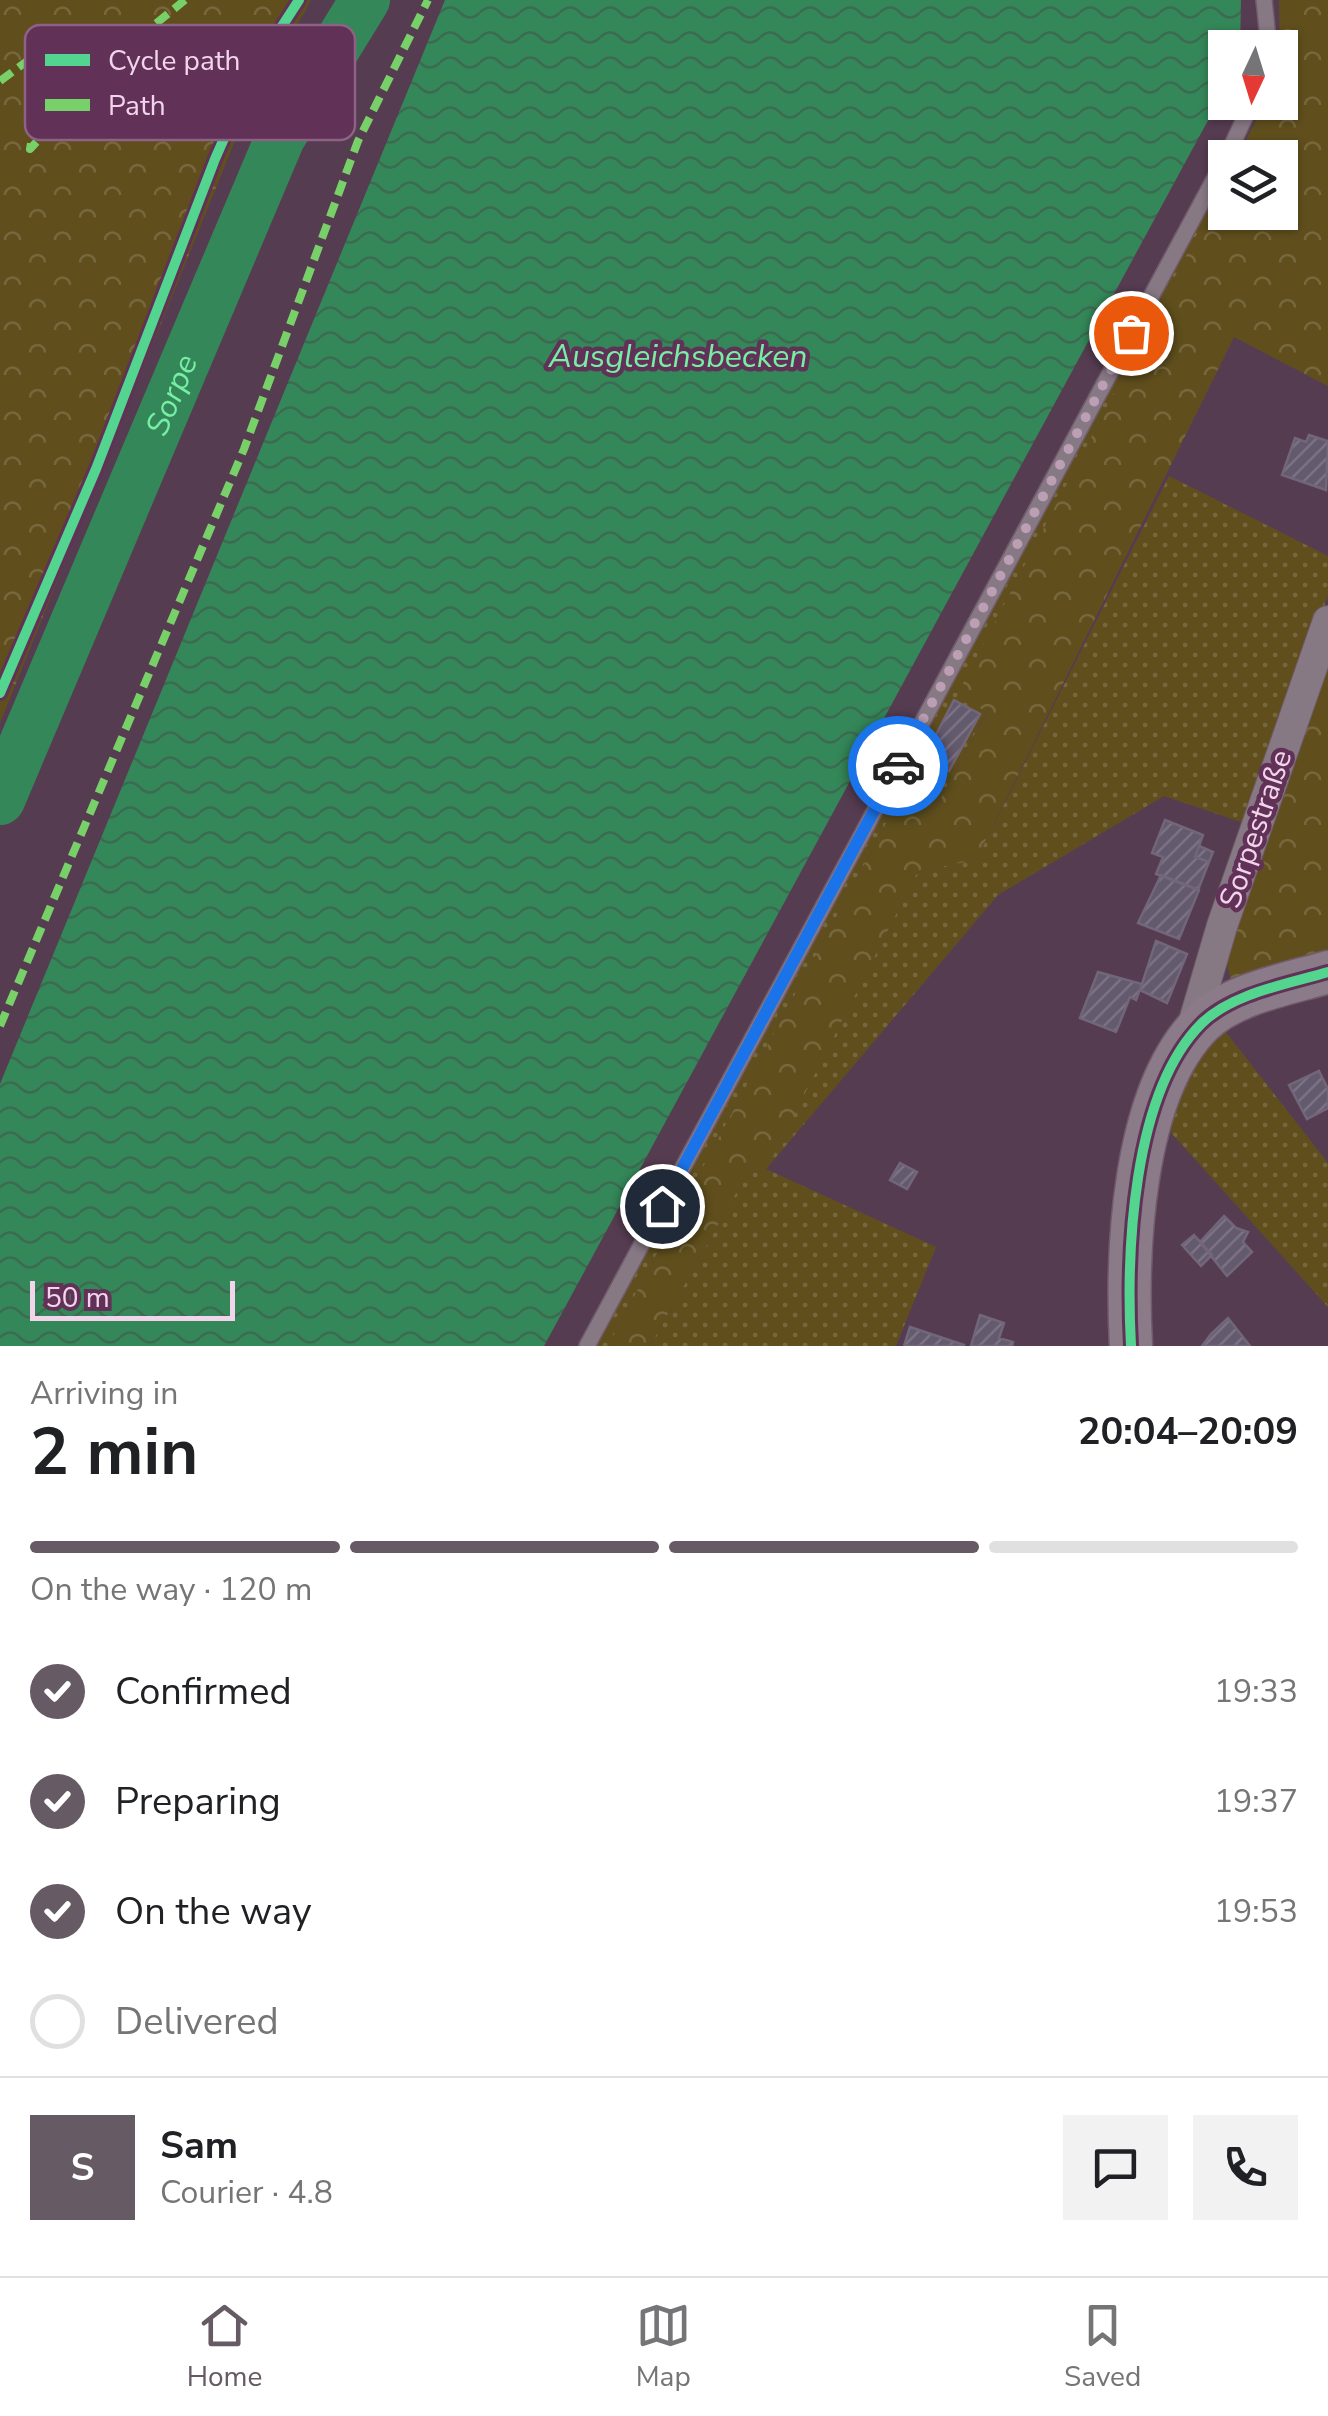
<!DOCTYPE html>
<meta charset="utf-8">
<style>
:root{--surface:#fff;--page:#f2f2f2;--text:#202124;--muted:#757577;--line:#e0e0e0;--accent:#665a65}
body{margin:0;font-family:"Nunito Sans",sans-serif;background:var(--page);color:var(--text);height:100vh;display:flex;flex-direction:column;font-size:38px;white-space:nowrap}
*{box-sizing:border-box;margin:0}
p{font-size:32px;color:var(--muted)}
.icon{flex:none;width:55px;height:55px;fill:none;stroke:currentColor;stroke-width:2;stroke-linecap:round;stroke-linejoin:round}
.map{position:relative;height:1346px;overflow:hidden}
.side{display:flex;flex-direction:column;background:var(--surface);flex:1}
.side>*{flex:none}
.needle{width:65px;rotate:184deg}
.fabs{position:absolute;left:1208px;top:30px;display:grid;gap:20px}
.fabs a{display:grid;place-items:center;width:90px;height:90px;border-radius:0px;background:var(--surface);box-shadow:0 2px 8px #0004;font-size:50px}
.scale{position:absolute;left:30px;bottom:25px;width:205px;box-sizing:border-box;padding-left:10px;border:5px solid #f3d5eb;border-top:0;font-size:28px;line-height:35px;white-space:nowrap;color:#f3d5eb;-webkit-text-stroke:8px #613158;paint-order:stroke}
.pin{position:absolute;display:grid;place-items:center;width:85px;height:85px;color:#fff;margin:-42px;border:5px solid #fff;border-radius:50%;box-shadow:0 2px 10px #0007}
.courier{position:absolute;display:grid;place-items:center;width:100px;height:100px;margin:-50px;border:8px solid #1a73e8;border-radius:50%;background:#fff;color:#222;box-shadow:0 2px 12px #0007}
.headline em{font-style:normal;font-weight:700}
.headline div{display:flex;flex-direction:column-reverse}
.headline{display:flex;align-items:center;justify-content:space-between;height:170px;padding:0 30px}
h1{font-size:65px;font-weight:700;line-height:75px}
.bar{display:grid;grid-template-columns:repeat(4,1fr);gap:15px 10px;align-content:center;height:120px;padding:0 30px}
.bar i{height:12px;border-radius:8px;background:var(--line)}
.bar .selected{background:var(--accent)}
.bar p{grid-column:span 4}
.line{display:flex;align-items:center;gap:25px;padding:0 30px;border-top:2px solid var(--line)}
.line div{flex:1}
.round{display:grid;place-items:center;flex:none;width:105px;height:105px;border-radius:0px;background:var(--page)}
ol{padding:0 30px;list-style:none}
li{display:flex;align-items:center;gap:30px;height:110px}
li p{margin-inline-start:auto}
li .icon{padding:10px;border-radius:50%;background:var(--accent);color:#fff;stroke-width:4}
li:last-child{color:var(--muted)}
li i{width:55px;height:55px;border:5px solid var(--line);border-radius:50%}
.tab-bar{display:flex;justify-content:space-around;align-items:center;height:140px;border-top:2px solid var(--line);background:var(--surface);font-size:28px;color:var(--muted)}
.tab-bar a{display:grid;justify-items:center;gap:5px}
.tab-bar .selected{color:var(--accent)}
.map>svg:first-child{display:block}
.green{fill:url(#green-dots)}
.forest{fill:url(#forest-crowns)}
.water{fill:url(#water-waves)}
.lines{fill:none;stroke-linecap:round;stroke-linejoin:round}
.river{stroke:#348758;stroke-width:50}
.building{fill:url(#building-hatch);stroke:#71667a;stroke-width:2.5}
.lane-casing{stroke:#705a6b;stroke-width:18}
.street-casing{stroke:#705a6b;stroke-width:32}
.secondary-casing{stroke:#705a6b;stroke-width:45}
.lane{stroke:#877984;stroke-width:15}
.street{stroke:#877984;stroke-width:30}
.secondary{stroke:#8b7b88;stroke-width:42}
.quiet{stroke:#78d068;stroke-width:8;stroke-dasharray:15 8;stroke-linecap:butt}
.cycleway-casing{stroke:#613158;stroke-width:16}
.cycleway{stroke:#53d58f;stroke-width:10}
.done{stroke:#bc9fb5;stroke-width:10;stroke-dasharray:0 18}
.route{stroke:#1a73e8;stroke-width:12}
.labels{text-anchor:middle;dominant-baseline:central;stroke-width:9;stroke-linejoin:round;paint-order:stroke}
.street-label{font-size:30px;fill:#f3d5eb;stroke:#613158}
.water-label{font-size:32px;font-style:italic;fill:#76eea4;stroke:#613158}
.key{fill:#613158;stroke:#8d6284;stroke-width:2.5}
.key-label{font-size:28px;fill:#f3d5eb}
</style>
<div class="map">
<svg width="1328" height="1346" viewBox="0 0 1328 1346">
<defs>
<pattern id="green-dots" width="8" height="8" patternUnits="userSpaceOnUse" patternTransform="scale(2.5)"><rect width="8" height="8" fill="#604f1d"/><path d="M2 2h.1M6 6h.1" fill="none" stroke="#77673e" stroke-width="1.8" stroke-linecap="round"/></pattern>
<pattern id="forest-crowns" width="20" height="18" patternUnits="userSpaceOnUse" patternTransform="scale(2.5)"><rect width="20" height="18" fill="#604f1d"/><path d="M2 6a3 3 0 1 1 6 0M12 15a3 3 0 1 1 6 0" fill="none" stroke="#77673e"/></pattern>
<pattern id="water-waves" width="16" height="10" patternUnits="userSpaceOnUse" patternTransform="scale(2.5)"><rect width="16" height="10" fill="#348758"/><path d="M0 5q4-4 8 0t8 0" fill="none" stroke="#3c6b51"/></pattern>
<pattern id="building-hatch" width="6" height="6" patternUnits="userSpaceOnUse" patternTransform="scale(2.5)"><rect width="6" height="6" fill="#645a6e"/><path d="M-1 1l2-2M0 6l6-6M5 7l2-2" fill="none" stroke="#7b7183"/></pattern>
</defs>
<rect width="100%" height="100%" fill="#563c51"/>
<path class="green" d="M1225,165V181L958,694L987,711L932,815L898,801L608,1346H595Z
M1169,476L1328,556V596L1241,822L1164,796L998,895L766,1169L936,1247L896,1346H650L752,1164L766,1169L918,871L976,860Z
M1225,1031L1328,1163V1307L1165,1126L1192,1063Z"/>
<path class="forest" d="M0,0H311L238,133L0,723Z
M1279,0H1328V386L1234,337L976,860L918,871L766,1170L752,1164L650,1346H608L898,801L932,815L987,712L957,695L1225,181V212H1280V158L1237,157L1265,103L1280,102Z
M1328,659V960L1231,980L1226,960Z"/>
<path class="water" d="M445,0H1241L1240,47L1225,48V89L544,1346H0V1084Z"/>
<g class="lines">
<path class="river" id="s1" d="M0,800L280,138L365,0"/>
</g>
<path class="building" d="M1309,435L1328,441L1326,490L1282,475L1295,438L1306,442Z
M954,700L980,714L949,771L924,758Z
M1165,820L1203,835L1195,857L1209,862L1198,890L1156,874L1163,857L1152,853Z
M1199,846L1213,852L1209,862L1195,857Z
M1161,875L1199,890L1179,939L1138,923Z
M1156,941L1187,954L1167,1003L1140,990Z
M1098,972L1142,984L1136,1000L1130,997L1116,1032L1080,1018Z
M1319,1071L1328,1089V1108L1307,1119L1289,1085Z
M900,1163L917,1172L907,1189L890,1180Z
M1224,1216L1236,1228L1248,1232L1243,1242L1252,1252L1227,1276L1200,1242Z
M1194,1235L1212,1255L1201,1266L1182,1245Z
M980,1315L1004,1323L999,1338L1013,1342L1012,1346H971Z
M1228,1318L1250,1346H1202L1211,1334Z
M910,1327L964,1345V1346H904Z"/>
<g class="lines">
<defs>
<path id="lane" d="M1264,0L1269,48
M1226,158L1252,102
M587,1346L1225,159"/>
<path id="street" d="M1190,1035L1222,926L1328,621"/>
<path id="secondary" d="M1131,1346C1126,1253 1132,1094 1201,1024C1232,993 1288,984 1328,972"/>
</defs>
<use href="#lane" class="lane-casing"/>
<use href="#street" class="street-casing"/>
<use href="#secondary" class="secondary-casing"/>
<use href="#lane" class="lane"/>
<use href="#street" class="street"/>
<use href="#secondary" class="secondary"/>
<path class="quiet" d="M0,81L49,45L30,149L117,55L185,0
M0,1026L244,449L358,141L428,0"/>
<defs>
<path id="cycleway" d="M0,693L96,469L215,159L255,68L299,0
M1131,1346C1126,1253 1132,1094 1201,1024C1232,993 1288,984 1328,972"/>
</defs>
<use href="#cycleway" class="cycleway-casing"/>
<use href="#cycleway" class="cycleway"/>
</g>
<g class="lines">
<path class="done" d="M898,766L1131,333"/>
<path class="route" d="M662,1206L898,766"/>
</g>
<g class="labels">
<g class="street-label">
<text transform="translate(1256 829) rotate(-71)">Sorpestraße</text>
</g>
<g class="water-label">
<text x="678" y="356">Ausgleichsbecken</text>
<text stroke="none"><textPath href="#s1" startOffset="440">Sorpe</textPath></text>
</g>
</g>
<rect x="25" y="25" width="330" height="115" rx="15" class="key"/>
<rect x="45" y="54" width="45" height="12" fill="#53d58f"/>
<rect x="45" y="99" width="45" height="12" fill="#78d068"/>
<g class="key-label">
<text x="108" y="70">Cycle path</text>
<text x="108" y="115">Path</text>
</g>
</svg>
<div class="fabs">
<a><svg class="needle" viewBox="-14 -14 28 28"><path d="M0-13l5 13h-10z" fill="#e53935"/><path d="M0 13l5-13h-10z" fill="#757577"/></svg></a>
<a><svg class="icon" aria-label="layers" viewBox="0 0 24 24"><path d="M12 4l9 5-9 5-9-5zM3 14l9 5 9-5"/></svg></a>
</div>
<div class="scale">50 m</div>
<div class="pin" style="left:1131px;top:333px;background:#ea580c"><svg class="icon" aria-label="bag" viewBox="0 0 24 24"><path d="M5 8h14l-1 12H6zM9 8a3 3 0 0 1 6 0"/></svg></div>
<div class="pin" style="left:662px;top:1206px;background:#1f2937"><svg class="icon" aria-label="home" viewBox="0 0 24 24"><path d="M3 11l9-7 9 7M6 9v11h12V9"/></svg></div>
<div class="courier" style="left:898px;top:766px"><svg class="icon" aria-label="car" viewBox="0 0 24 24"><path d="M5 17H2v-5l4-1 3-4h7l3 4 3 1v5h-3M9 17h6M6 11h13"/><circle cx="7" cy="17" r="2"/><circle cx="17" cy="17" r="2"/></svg></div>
</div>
<section class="side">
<div class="headline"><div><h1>2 min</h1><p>Arriving in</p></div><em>20:04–20:09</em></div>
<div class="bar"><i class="selected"></i><i class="selected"></i><i class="selected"></i><i></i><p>On the way · 120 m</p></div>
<ol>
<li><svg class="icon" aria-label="check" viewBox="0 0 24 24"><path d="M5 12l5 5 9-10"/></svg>Confirmed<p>19:33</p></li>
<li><svg class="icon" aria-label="check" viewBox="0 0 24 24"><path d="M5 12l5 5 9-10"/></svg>Preparing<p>19:37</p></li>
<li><svg class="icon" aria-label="check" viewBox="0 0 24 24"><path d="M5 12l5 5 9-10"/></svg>On the way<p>19:53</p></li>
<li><i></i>Delivered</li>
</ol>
<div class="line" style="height:180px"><b class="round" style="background:var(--accent);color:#fff">S</b><div><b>Sam</b><p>Courier · 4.8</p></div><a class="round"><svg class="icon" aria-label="chat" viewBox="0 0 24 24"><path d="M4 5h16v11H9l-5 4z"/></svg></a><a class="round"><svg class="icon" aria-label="phone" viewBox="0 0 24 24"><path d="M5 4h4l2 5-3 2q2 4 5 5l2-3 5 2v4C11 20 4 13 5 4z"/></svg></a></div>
</section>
<nav class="tab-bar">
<a class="selected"><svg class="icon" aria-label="home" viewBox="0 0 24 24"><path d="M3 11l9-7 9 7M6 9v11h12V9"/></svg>Home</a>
<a><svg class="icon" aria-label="map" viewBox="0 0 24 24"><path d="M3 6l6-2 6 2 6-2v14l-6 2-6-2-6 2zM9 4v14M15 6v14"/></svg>Map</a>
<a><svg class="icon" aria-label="saved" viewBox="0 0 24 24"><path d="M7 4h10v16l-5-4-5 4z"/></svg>Saved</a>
</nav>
